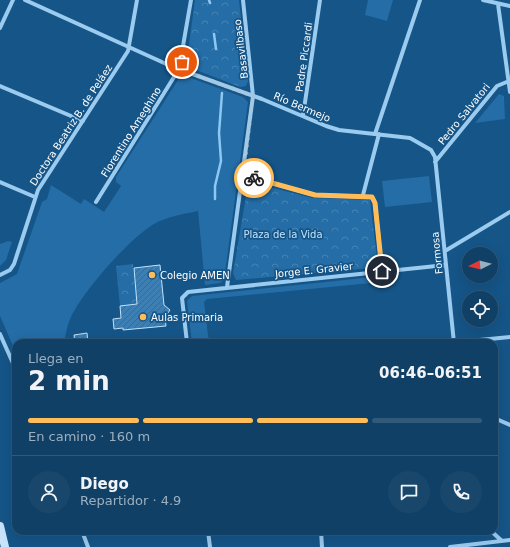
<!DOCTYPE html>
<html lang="es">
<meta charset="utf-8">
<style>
:root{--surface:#104066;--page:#19476c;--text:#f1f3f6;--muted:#9cafbf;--line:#30597a;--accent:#ffbc59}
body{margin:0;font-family:"DejaVu Sans",sans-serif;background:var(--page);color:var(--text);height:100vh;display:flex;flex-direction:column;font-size:15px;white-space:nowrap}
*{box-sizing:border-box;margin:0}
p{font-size:13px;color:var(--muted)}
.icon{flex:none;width:22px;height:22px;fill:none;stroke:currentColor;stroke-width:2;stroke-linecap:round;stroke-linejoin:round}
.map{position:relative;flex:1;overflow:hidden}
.side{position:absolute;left:12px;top:339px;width:486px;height:196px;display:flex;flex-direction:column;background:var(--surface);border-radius:12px;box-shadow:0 4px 16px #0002,0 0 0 1px var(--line)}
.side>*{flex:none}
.needle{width:26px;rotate:264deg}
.tools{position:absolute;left:462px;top:247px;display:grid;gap:8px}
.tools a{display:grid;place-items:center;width:36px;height:36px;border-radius:50%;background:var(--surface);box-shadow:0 4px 16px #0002,0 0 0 1px var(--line);font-size:20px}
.pin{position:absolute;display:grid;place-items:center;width:34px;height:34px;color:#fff;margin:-17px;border:2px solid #fff;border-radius:50%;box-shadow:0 1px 4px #0007}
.courier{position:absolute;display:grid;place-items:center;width:40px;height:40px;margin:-20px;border:3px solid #ffbc59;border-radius:50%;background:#fff;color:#222;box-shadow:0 1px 5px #0007}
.head em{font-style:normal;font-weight:700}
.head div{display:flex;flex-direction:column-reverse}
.head{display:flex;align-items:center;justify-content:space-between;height:68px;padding:0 16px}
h1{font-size:26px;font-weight:700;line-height:30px}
.bar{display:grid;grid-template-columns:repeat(4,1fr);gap:6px 4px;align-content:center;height:48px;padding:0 16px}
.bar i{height:5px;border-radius:3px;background:var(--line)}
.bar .selected{background:var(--accent)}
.bar p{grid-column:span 4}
.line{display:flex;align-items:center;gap:10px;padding:0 16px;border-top:1px solid var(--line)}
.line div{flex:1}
.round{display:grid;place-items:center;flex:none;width:42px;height:42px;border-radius:21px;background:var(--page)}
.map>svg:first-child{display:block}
.green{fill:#246da6}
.park{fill:url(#park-crowns)}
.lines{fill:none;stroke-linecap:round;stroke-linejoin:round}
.stream{stroke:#8dc8f2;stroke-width:2.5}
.building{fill:url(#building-hatch);stroke:#c1e2fb}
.street{stroke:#9bcbef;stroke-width:4}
.secondary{stroke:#c9e4fa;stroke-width:8}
.done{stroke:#adc4d5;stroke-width:4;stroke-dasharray:0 7.2}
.route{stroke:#ffbc59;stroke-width:5}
.poi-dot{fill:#ffbc59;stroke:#155588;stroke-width:1.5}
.labels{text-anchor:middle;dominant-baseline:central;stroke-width:3.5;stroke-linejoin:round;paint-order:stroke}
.street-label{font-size:10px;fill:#fff;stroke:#155588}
.park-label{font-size:10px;fill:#c1e2fb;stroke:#155588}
.poi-label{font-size:10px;fill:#fff;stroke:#155588;text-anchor:start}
</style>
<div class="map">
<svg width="510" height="547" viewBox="0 0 510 547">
<defs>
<pattern id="park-crowns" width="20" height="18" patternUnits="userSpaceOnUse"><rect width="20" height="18" fill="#246da6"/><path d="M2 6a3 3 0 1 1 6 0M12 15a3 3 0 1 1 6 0" fill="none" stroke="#4583b3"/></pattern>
<pattern id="building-hatch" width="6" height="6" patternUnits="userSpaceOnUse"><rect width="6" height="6" fill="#3d7fb2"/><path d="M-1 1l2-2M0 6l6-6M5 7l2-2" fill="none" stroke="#446884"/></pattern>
</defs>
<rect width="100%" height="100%" fill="#155588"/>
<path class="green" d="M368,0H393L387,21L365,15Z
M185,76L243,97L248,102L224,280L220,283L205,285L198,211C184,214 166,217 154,224C129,239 84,290 71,317C67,325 66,334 64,343H16V353L0,316V283L17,274L42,202L47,199L51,185L81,204L84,199L104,212L121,186L116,182V177L178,80Z
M499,94L504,96L505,119L475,123Z
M429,176L432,202L385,207L382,181Z
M8,241L12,242L6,260L0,266V244Z
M392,275V281L207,299L204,302L209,343H192L187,301L192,296Z"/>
<path class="park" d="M195,0H239L248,81L246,86L240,87L186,66Z
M250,182L312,198L370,200L377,258L376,264L370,268L236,280L233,273L248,184Z
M133,264L137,304L120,306L116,266Z"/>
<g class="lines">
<path class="stream" d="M209,0L210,3
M214,34L216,49
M215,199V186L221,161L219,133L222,93"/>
</g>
<path class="building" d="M160,265L164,305L170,310L165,317L166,326L123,330V328L114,329L113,319L121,318L120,306L137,304L134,268Z
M87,333L88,343H75L74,335Z"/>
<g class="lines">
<path class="street" d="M25,0L173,67L262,99L326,126L339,130L410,138L431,150L435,157L454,343
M483,0L510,6
M498,4L510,92
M0,28L13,0
M0,86L83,121
M303,116L320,0
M375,134L420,0
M435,162L497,86L509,81
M243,175L315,195L372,197L375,203L382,271
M0,182L35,197
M363,195L379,134
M96,202L179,69L191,0
M445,251L510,212
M0,275L10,270L14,264L38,190L128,51L137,0
M227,287L253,96L243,0
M0,334L16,370
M187,343L182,298L188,292L446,265
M449,343L510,337
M494,418L510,425
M82,531L88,547
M208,531L210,547
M321,531L322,547
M491,531L502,541
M450,547L510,540"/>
<path class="secondary" d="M0,526L5,547"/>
</g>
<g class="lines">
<path class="done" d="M182,62L179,69L253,96L243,175L254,178"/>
<path class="route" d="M254,178L315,195L372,197L375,203L382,271"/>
</g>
<g class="poi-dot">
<circle cx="152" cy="275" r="4"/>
<circle cx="143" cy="317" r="4"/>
</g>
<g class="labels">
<g class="street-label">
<text transform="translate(241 49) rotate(-97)">Basavilbaso</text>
<text transform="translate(304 57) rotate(-82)">Padre Piccardi</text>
<text transform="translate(302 107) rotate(23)">Río Bermejo</text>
<text transform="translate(464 114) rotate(-51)">Pedro Salvatori</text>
<text transform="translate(71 125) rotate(-57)">Doctora Beatriz B. de Peláez</text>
<text transform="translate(131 132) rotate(-58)">Florentino Ameghino</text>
<text transform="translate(437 253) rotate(-96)">Formosa</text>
<text transform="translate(314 270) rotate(-6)">Jorge E. Gravier</text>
</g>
<g class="park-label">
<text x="283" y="234">Plaza de la Vida</text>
</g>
<g class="poi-label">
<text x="160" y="275">Colegio AMEN</text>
<text x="151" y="317">Aulas Primaria</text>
</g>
</g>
</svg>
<div class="tools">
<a><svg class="needle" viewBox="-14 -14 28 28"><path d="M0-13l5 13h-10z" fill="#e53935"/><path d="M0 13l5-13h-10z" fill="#9cafbf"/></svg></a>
<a><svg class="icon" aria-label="locate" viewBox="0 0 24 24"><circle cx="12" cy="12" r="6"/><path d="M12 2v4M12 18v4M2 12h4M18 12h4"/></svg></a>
</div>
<div class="pin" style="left:182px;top:62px;background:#ea580c"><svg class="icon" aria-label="bag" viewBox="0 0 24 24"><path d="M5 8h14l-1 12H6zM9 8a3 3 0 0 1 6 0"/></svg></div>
<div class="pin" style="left:382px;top:271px;background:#1f2937"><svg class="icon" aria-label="home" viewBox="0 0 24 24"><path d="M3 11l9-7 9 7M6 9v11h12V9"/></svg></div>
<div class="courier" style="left:254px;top:178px"><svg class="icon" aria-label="bike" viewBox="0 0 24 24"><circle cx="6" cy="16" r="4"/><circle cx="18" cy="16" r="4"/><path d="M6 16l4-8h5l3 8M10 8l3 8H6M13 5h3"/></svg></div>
<section class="side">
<div class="head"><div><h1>2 min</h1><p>Llega en</p></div><em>06:46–06:51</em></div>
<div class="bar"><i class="selected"></i><i class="selected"></i><i class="selected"></i><i></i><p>En camino · 160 m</p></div>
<div class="line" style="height:72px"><a class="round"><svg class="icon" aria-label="person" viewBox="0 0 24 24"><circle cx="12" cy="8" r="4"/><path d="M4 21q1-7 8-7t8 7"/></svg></a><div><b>Diego</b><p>Repartidor · 4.9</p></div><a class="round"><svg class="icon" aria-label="chat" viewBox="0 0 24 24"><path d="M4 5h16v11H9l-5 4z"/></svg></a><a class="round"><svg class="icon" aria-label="phone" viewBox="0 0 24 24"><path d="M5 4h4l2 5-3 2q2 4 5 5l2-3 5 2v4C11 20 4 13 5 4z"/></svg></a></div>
</section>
</div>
